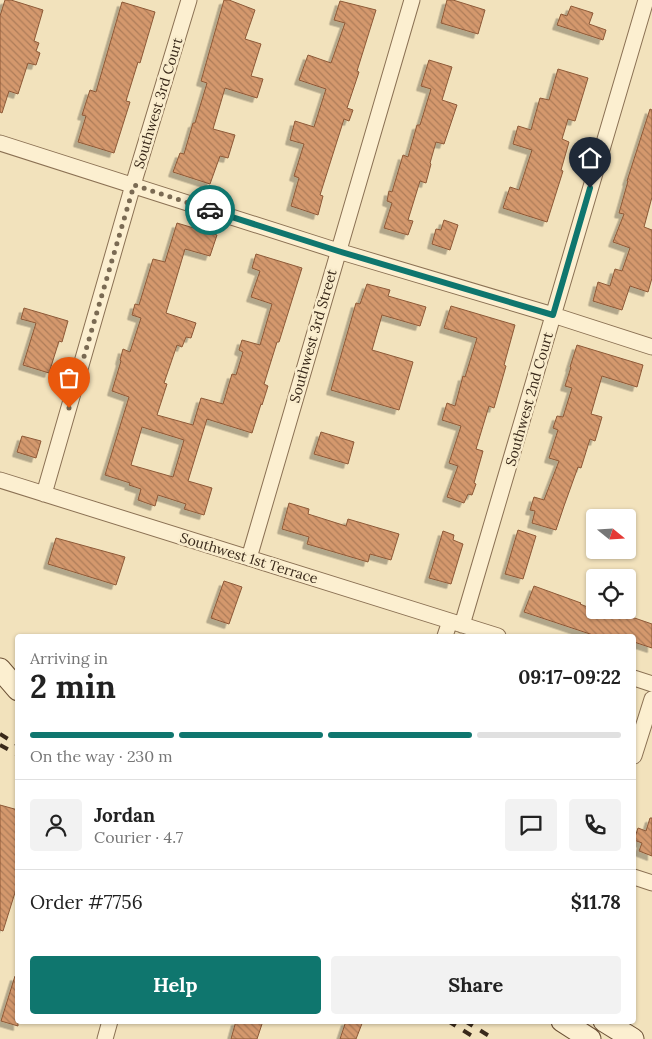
<!DOCTYPE html>
<meta charset="utf-8">
<style>
:root{--surface:#fff;--page:#f2f2f2;--text:#222;--muted:#767676;--line:#e0e0e0;--accent:#0f766e}
body{margin:0;font-family:Lora,serif;background:var(--page);color:var(--text);height:100vh;display:flex;flex-direction:column;font-size:19px;white-space:nowrap}
*{box-sizing:border-box;margin:0}
p{font-size:16px;color:var(--muted)}
.icon{flex:none;width:28px;height:28px;fill:none;stroke:currentColor;stroke-width:2;stroke-linecap:round;stroke-linejoin:round}
.map{position:relative;flex:1;overflow:hidden}
.details{position:absolute;left:15px;top:634px;width:621px;height:390px;display:flex;flex-direction:column;background:var(--surface);border-radius:5px;box-shadow:0 1px 4px #0004}
.details>*{flex:none}
.needle{width:32px;rotate:108deg}
.controls{position:absolute;left:586px;top:509px;display:grid;gap:10px}
.controls a{display:grid;place-items:center;width:50px;height:50px;border-radius:5px;background:var(--surface);box-shadow:0 1px 4px #0004;font-size:25px}
.pin{position:absolute;display:grid;place-items:center;width:42px;height:42px;color:#fff;margin:-51px -21px;border-radius:50% 50% 50% 0;rotate:-45deg;box-shadow:0 0 5px #0007}
.pin .icon{rotate:45deg}
.courier{position:absolute;display:grid;place-items:center;width:50px;height:50px;margin:-25px;border:4px solid #0f766e;border-radius:50%;background:#fff;color:#222;box-shadow:0 1px 6px #0007}
.headline em{font-style:normal;font-weight:800}
.headline div{display:flex;flex-direction:column-reverse}
.headline{display:flex;align-items:center;justify-content:space-between;height:85px;padding:0 15px}
h1{font-size:32px;font-weight:800;line-height:38px}
.bar{display:grid;grid-template-columns:repeat(4,1fr);gap:8px 5px;align-content:center;height:60px;padding:0 15px}
.bar i{height:6px;border-radius:4px;background:var(--line)}
.bar .selected{background:var(--accent)}
.bar p{grid-column:span 4}
.line{display:flex;align-items:center;gap:12px;padding:0 15px;border-top:1px solid var(--line)}
.line div{flex:1}
.round{display:grid;place-items:center;flex:none;width:52px;height:52px;border-radius:5px;background:var(--page)}
.action{display:flex;gap:10px;margin-top:auto;padding:10px 15px}
.action a{flex:1;height:58px;border-radius:5px;background:var(--accent);color:#fff;font-size:20px;font-weight:800;line-height:58px;text-align:center}
.action a+a{background:var(--page);color:var(--text)}
.map>svg:first-child{display:block}
.building{fill:url(#building-back-hatch);stroke:#8d5937;fill-rule:evenodd;filter:url(#shadow)}
.lines{fill:none;stroke-linecap:round;stroke-linejoin:round}
.minor-casing{stroke:#8b7154;stroke-width:17}
.secondary-casing{stroke:#6d5237;stroke-width:23}
.minor{stroke:#fcefd0;stroke-width:15}
.secondary{stroke:#fcefd0;stroke-width:21}
.rail{stroke:#39291a;stroke-width:4;stroke-dasharray:9 9;stroke-linecap:butt}
.done{stroke:#7a6a53;stroke-width:5;stroke-dasharray:0 9}
.route{stroke:#0f766e;stroke-width:6}
.labels{text-anchor:middle;dominant-baseline:central;stroke-width:5;stroke-linejoin:round;paint-order:stroke}
.street-label{font-size:14px;fill:#39291a;stroke:#f9eccc}
</style>
<div class="map">
<svg width="652" height="1039" viewBox="0 0 652 1039">
<defs>
<pattern id="building-back-hatch" width="6" height="6" patternUnits="userSpaceOnUse" patternTransform="scale(1.25)"><rect width="6" height="6" fill="#d4986d"/><path d="M-1 5l2 2M0 0l6 6M5-1l2 2" fill="none" stroke="#ad7c59"/></pattern>
<filter id="shadow"><feDropShadow dx="-4.5" dy="4.5" stdDeviation="0" flood-color="#0004"/></filter>
</defs>
<rect width="100%" height="100%" fill="#f2e2bc"/>
<path class="building" d="M5,0H11L43,10L34,41L39,43L36,51L40,53L36,65L28,63L18,94L9,91L2,113L0,112V16Z
M224,0H229L255,10L245,39L261,44L251,76L263,79L257,98L225,88L213,129L235,135L228,158L220,156L210,184L173,172L180,153L184,154L193,123H195L207,83L201,81Z
M447,0H453L485,10L478,34L441,23Z
M340,1L376,10L357,71L359,72L347,108L353,110L349,121L344,119L320,195L323,196L318,215L291,206L299,178L294,176L304,144L290,140L295,121L314,127L326,89L299,80L308,55L331,63L345,23L334,20Z
M122,2L155,12L140,63L138,62L126,101L130,102L114,153L78,142L86,116L82,115L90,90L96,92Z
M571,6L593,13L589,24L606,30L603,40L557,25L561,14L567,16Z
M429,60L452,67L442,100L457,105L444,144L436,142L430,163L431,164L426,183L420,181L408,220L413,221L408,235L384,228L392,203L387,201L389,191L392,192L403,155L408,157L417,125H420L431,89L421,86Z
M558,69L588,78L575,121L568,119L562,139L569,142L561,170L563,171L547,222L503,208L510,187L519,190L532,150L513,144L518,126L531,130L540,98L549,100Z
M650,109L652,110V197L644,227L652,230V278L648,292L630,286L622,310L593,301L598,282L610,286L615,269L622,271L630,248L613,242L624,214L619,213L628,181H627Z
M444,220L458,225L450,250L432,244L436,229L441,230Z
M177,223L217,235L210,256L185,249L166,313L196,323L191,338L186,337L182,347L177,345L164,383L167,384L157,415L193,425L201,398L223,404L232,374L236,375L243,352L239,350L242,340L260,345L272,304L251,297L260,271L252,268L256,254L302,268L279,342H277L264,384L268,386L262,405L261,404L252,433L207,419L188,481L212,488L204,515L184,509L186,504L158,495L155,506L138,500L141,489L129,485L130,483L105,475L129,397L112,391L121,361L120,360L123,349L130,352L141,318L132,315L135,304L139,305L153,259L165,262ZM142,427L184,440L173,477L131,465Z
M367,284L390,290L388,296L426,307L420,326L382,315L372,350L413,362L399,410L331,390L356,303L360,304Z
M451,306L515,325L504,365L506,366L494,408L489,406L476,449L483,451L474,483L476,484L472,495L468,494L464,503L447,497L458,466L449,463L461,426L442,420L447,403L455,406L463,376L465,377L477,338L444,328Z
M24,308L68,321L62,342L59,341L49,373L23,365L36,323L21,319Z
M577,345L643,365L637,387L602,376L591,414L602,417L595,441L590,439L581,468L578,467L564,506L556,530L532,523L535,511L530,510L534,497L544,500L559,461L549,458L558,430L553,428L557,416L563,417L572,388L565,386L571,367H570Z
M321,432L354,442L348,464L314,454Z
M22,436L41,441L36,458L17,452Z
M289,503L309,509L308,514L346,526L348,519L399,534L391,560L370,554L368,562L307,544L309,537L282,529Z
M518,530L536,536L523,579L505,574Z
M443,531L454,535L453,540L463,544L451,584L429,578Z
M56,538L125,557L116,585L48,564Z
M224,581L242,587L229,624L211,618Z
M534,586L581,603L580,604L595,610L619,618L620,613L652,624V648L634,642V636H596L524,612Z
M0,805L18,810V883L3,931L0,930Z
M650,818H652V856L639,851L642,843L634,840L638,828L646,831Z
M15,976L18,977V1026L1,1021Z
M236,1021H263L257,1039H231Z
M346,1021H363L356,1039H340Z"/>
<g class="lines">
<defs>
<path id="minor" d="M0,143L338,251L553,315L652,347
M0,480L498,636
M44,494L133,185L189,0
M249,558L412,0
M462,625L646,0
M445,636L450,621
M634,678L652,684
M634,756L652,699
M634,877L652,883
M105,1039L110,1021"/>
<path id="secondary" d="M0,669L18,690
M562,1021L590,1039
M604,1021L633,1039"/>
</defs>
<use href="#minor" class="minor-casing"/>
<use href="#secondary" class="secondary-casing"/>
<use href="#minor" class="minor"/>
<use href="#secondary" class="secondary"/>
<path class="rail" d="M0,734L18,745
M0,745L18,755
M448,1021L477,1039
M465,1021L494,1039"/>
</g>
<g class="lines">
<path class="done" d="M69,408L134,185L210,210"/>
<path class="route" d="M210,210L338,251L553,315L590,188"/>
</g>
<g class="labels">
<g class="street-label">
<text transform="translate(158 103) rotate(-73)">Southwest 3rd Court</text>
<text transform="translate(313 336) rotate(-74)">Southwest 3rd Street</text>
<text transform="translate(529 399) rotate(-74)">Southwest 2nd Court</text>
<text transform="translate(249 558) rotate(17)">Southwest 1st Terrace</text>
</g>
</g>
</svg>
<div class="controls">
<a><svg class="needle" viewBox="-14 -14 28 28"><path d="M0-13l5 13h-10z" fill="#e53935"/><path d="M0 13l5-13h-10z" fill="#767676"/></svg></a>
<a><svg class="icon" aria-label="locate" viewBox="0 0 24 24"><circle cx="12" cy="12" r="6"/><path d="M12 2v4M12 18v4M2 12h4M18 12h4"/></svg></a>
</div>
<div class="pin" style="left:69px;top:408px;background:#ea580c"><svg class="icon" aria-label="bag" viewBox="0 0 24 24"><path d="M5 8h14l-1 12H6zM9 8a3 3 0 0 1 6 0"/></svg></div>
<div class="pin" style="left:590px;top:188px;background:#1f2937"><svg class="icon" aria-label="home" viewBox="0 0 24 24"><path d="M3 11l9-7 9 7M6 9v11h12V9"/></svg></div>
<div class="courier" style="left:210px;top:210px"><svg class="icon" aria-label="car" viewBox="0 0 24 24"><path d="M5 17H2v-5l4-1 3-4h7l3 4 3 1v5h-3M9 17h6M6 11h13"/><circle cx="7" cy="17" r="2"/><circle cx="17" cy="17" r="2"/></svg></div>
<section class="details">
<div class="headline"><div><h1>2 min</h1><p>Arriving in</p></div><em>09:17–09:22</em></div>
<div class="bar"><i class="selected"></i><i class="selected"></i><i class="selected"></i><i></i><p>On the way · 230 m</p></div>
<div class="line" style="height:90px"><a class="round"><svg class="icon" aria-label="person" viewBox="0 0 24 24"><circle cx="12" cy="8" r="4"/><path d="M4 21q1-7 8-7t8 7"/></svg></a><div><b>Jordan</b><p>Courier · 4.7</p></div><a class="round"><svg class="icon" aria-label="chat" viewBox="0 0 24 24"><path d="M4 5h16v11H9l-5 4z"/></svg></a><a class="round"><svg class="icon" aria-label="phone" viewBox="0 0 24 24"><path d="M5 4h4l2 5-3 2q2 4 5 5l2-3 5 2v4C11 20 4 13 5 4z"/></svg></a></div>
<div class="line" style="height:65px"><div>Order #7756</div><b>$11.78</b></div>
<div class="action"><a>Help</a><a>Share</a></div>
</section>
</div>
